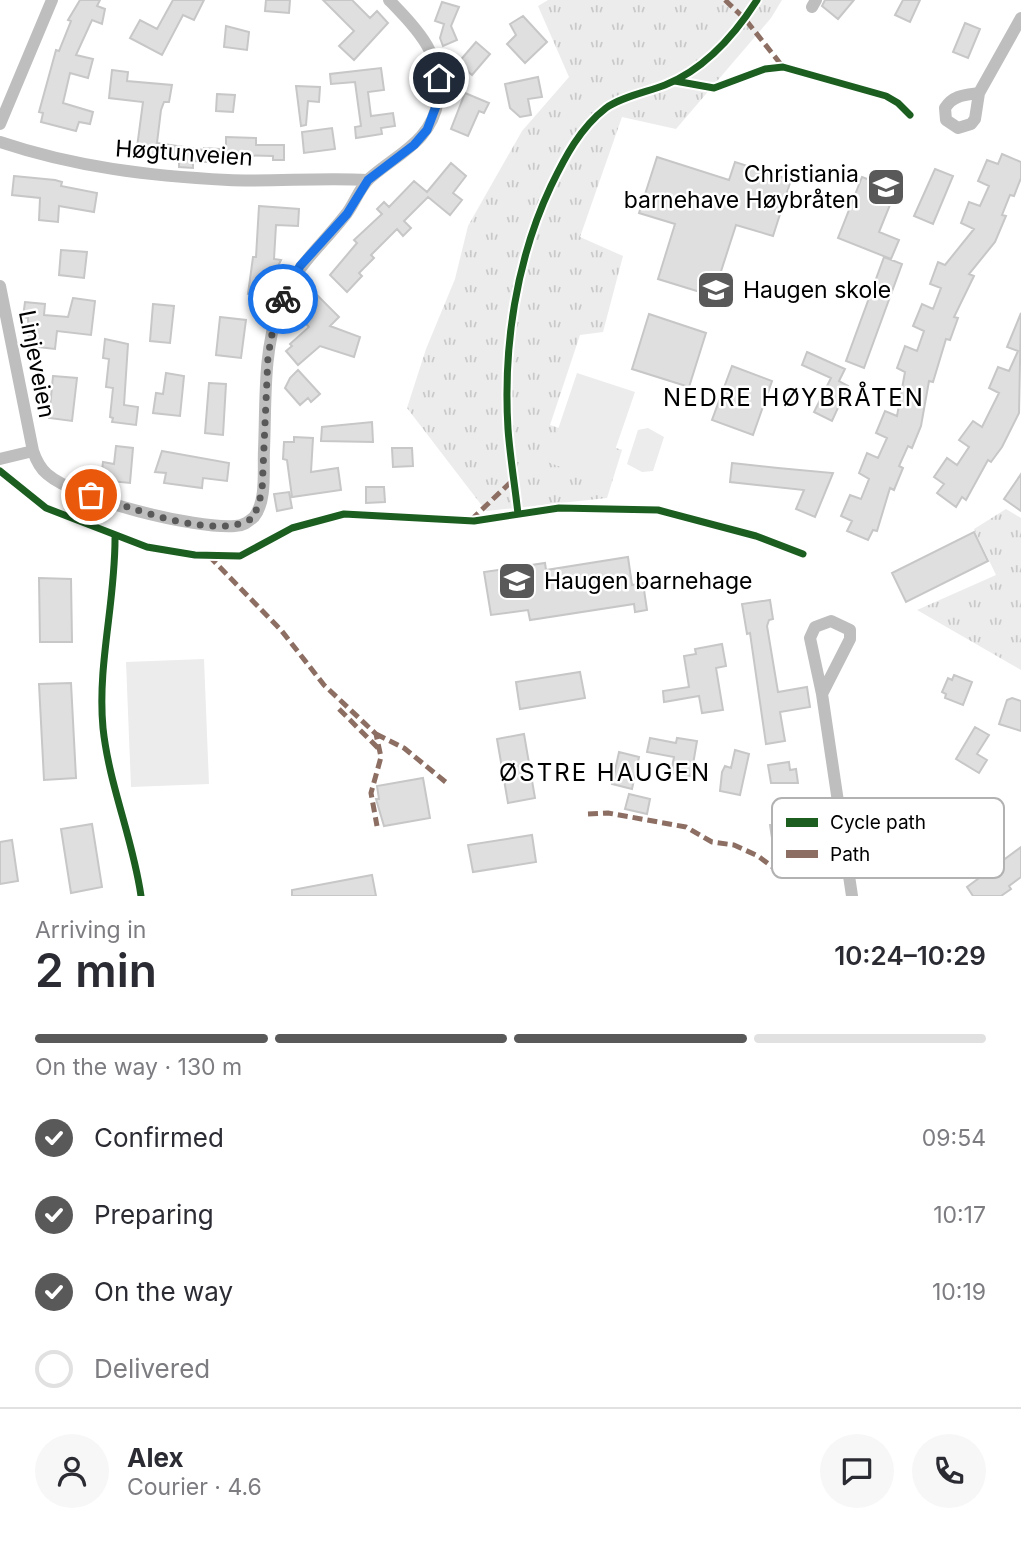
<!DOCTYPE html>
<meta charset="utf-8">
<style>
:root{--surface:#fff;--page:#f7f7f7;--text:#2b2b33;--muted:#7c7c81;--line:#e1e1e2;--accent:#595959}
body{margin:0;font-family:Inter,sans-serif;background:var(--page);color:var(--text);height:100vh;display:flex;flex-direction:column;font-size:26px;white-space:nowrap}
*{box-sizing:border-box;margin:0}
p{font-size:23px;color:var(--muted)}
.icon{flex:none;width:38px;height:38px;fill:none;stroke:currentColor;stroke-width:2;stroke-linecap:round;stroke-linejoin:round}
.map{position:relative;height:896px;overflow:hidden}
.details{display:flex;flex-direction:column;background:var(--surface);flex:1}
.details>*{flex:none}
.pin{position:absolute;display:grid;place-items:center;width:60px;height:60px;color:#fff;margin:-30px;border:4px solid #fff;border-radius:50%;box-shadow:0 2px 7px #0007}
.courier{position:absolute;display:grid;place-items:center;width:70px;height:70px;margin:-35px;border:5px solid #1a73e8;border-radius:50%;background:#fff;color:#222;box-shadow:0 2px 9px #0007}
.headline em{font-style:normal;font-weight:600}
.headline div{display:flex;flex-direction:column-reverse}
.headline{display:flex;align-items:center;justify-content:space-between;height:119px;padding:0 35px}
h1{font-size:46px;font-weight:600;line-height:52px}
.bar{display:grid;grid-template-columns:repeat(4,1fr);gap:10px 7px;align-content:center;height:84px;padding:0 35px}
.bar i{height:9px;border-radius:5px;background:var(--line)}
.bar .active{background:var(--accent)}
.bar p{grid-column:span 4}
.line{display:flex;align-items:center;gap:18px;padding:0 35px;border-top:2px solid var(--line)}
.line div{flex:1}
.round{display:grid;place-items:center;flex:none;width:74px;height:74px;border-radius:37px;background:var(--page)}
ol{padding:0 35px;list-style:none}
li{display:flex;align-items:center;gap:21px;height:77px}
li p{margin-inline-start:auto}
li .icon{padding:7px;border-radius:50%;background:var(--accent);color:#fff;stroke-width:4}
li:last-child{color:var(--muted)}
li i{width:38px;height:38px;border:4px solid var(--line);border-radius:50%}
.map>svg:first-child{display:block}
.park{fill:url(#park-tufts)}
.garden{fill:#ececec}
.building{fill:#dfdfdf;stroke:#c7c7c7;stroke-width:2}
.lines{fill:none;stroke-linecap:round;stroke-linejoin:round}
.minor{stroke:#bebebe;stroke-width:12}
.quiet{stroke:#8d6e63;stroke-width:5;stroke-dasharray:10 5;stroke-linecap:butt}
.cycleway-casing{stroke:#fff;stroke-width:11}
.cycleway{stroke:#1b5e20;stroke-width:7}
.done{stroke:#595959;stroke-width:7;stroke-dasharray:0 12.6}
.route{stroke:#1a73e8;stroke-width:9}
.labels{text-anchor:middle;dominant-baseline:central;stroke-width:5;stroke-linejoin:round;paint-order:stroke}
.street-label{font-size:23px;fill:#000;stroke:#fff}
.poi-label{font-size:23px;fill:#000;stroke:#fff;text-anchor:start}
.neighbourhood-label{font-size:24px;letter-spacing:2px;fill:#000;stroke:#fff}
.key{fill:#fff;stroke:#b2b2b2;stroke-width:2}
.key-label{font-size:19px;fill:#000}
</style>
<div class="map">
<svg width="1021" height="896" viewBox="0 0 1021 896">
<defs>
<pattern id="park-tufts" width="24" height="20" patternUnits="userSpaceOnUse" patternTransform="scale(1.75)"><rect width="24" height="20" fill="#ececec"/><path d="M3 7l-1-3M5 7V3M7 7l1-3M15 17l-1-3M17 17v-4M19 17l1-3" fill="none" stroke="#c9c9c9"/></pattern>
</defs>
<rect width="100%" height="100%" fill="#fff"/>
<path class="park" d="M548,0H782L771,18L676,129L622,117L580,237L623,256L603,332L580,335L550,425L622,450L607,498L486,511L407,408L426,349L455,279L468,226L522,131L569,77L538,6Z
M1006,509L1021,518V670L917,610L996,575L974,529Z"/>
<path class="garden" d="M577,373L635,392L604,482L547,462Z
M648,428L664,437L653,471L642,472L627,464L638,430Z
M204,659L209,784L131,787L126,662Z"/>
<path class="building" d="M80,0H100L97,6L105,9L102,24L92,20L76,55L93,59L88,78L70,73L63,103L93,112L90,124L79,122L76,131L41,122L43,113L39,112L56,50L59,51L71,21L68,20Z
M173,0H204L194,20L183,15L162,55L130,38L140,20L157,29Z
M266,0H290L289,13L265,11Z
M323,0H352L370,18L377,11L388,23L354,60L339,46L354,31Z
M825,0H854L838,19L822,6Z
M903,0H920L910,22L895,15Z
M442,2L459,7L451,26L457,40L443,46L440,38L444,24L435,21Z
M523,16L547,42L525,63L507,44L516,35L510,24Z
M965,23L980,29L968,58L953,52Z
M226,26L249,32L247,50L224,47Z
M476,42L490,54L472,75L458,63Z
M381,68L384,90L368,92L371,116L393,113L395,126L381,128L382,134L356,138L355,127L361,126L355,82L331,84L330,74Z
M112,70L128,72L127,81L172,85L169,102H164L161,110L157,143L204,150V148L219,149L218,163L193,161V168L179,167V160L136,155L143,102L109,98Z
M538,77L542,97L528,99L531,115L520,117L510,108L505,84Z
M296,86L320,87L319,102L308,101L306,125L301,126Z
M465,93L489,103L484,113L479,111L468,136L451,129Z
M217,94L235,95L233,112L216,111Z
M332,128L335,149L304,153L302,132Z
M226,137L256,138V145H284V160H273V156L226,155Z
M1002,154L1021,162V178L1014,196L1010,195L1002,215L1006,216L995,242L969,274L974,276L954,317L958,318L950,340L946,339L933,382L929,381L921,426L912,448L908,446L899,466L903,468L894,490L890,488L877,531L873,530L868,540L847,531L852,521L841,516L850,495L861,499L869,479L859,473L867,453L878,458L887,438L876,433L885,411L897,416L905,372L897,368L905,346L917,351L924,331L913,326L922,304L933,309L941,288L930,284L938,262L945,265L974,229L961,223L969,202L980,206L989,186L978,181L987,160L998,164Z
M657,157L729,180L735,162L791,180L773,236L736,225L713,296L658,279L675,224L639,213Z
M451,163L466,176L453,193L462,200L450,215L428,197L404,221L411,228L403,236L397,229L371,255L374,258L359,273L362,276L347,292L330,275L357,243L354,240L382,214L377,209L384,202L389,207L414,181L427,192Z
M935,169L953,176L933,224L914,216Z
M14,176L55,180L62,182L61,186L97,193L94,212L59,206L58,222L39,220L40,198L12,195Z
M862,177L896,190L879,232L899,240L891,259L838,238Z
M259,206L299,209L298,226L276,225L274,259L281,260L263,296L248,294L253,257H256Z
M61,250L87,252L84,278L59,275Z
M884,257L902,264L864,368L846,361Z
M306,284L339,317L330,326L360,337L354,357L320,346L298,365L286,351L292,346L290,344L309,327L294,311L305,301L297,293Z
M73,298L95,301L91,335L57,331L55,349L29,346L28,318L23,317L25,302L45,304L44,315L68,317Z
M153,304L174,306L170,343L150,341Z
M1021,313L1019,413L1002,447L991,462L988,460L966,500L962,497L956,507L937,493L944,484L934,477L947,458L957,465L969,447L959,440L973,421L982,427L999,393L989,388L998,367L1009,371L1018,351L1007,347Z
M649,314L706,333L689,387L632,369Z
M220,317L246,320L241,358L216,355Z
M105,339L128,344L124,405L138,407L136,425L112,422L113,418L110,417L113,388L106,387L109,359L103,358Z
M807,352L845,369L839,381L848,386L832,421L814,412L831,378L802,365Z
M732,366L772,381L753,435L712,420Z
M298,370L320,394L311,402L308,398L300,405L285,388L290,378Z
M166,373L184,376L180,416L153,413L156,393L163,394Z
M53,376L77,378L72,421L49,418Z
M209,383L226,384L223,435L205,433Z
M372,422L373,442L321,441L322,427Z
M294,437L313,438L311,472L338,468L341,490L292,497L287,460L283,459L284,442H294Z
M116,446L133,448L130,483L101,480L103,462L114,464Z
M392,448H412L413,466L393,467Z
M162,451L229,463L227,481L203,478L202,488L164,483L166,473L155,472Z
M732,463L778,468L833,473L815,517L796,509L804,490L730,482Z
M1021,474V511L1004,499Z
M366,487H384L385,502L366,503Z
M289,492L292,508L277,511L274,494Z
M974,532L988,561L906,602L892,573Z
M628,557L632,585L643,583L647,610L635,612L634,604L530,620L528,610L491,615L484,572L545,563L546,570Z
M39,578L71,579L72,642H40Z
M770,600L773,619L769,620L767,626L778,692L807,687L810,707L780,712L785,741L766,744L750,633L747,634L742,604Z
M722,644L726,666L716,668L723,710L702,713L699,696L664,702L663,691L689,687L684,656L696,654L695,649Z
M580,672L585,698L520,709L516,682Z
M954,675L972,682L963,705L945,698L946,694L942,692L948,678L952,680Z
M71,683L76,778L44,780L39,684Z
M1012,698L1021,701V731L999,724L1007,700Z
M975,727L989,735L977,754L987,760L979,773L956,759Z
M524,734L535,798L508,803L497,739Z
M650,738L676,743L677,738L697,741L691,776L671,773L674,757L647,752Z
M735,750L749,754L740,795L720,791L722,772L725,766L731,768Z
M619,752L639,757L632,789L612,784Z
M789,762L790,770L796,769L798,783H771L768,765Z
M423,778L430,818L384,826L376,799H379L377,786Z
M629,794L650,799L647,814L625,809Z
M798,820L805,842L782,845L781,836L772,838L770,825Z
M92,824L102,887L71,893L61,829Z
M532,835L536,862L473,872L468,845Z
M12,840L18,881L0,884V842Z
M1021,847V877L1009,886L1011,889L1001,896H973L967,887Z
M372,875L376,896H292V890Z"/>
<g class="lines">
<path class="minor" d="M812,7L816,0
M979,93C965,95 953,95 945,108L946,120L958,128L971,124L975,119L979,93L1021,18
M0,124L52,0
M0,142C74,167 150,176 228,180C274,182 321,177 368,180
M0,286L33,451C36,460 40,468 47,474C77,500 195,529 235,526C243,526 248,522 254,517C267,501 263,470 264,450C266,403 263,352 279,308C295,265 321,247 347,213C355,202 360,187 370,178C397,154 432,141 438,100C445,57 417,29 389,0
M0,459L33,451
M822,694L850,639V630L831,621L815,627L810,638L822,694L852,896"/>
<path class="quiet" d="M725,0L745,19L783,67
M471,520L514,479
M209,556L281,630L324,685L376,734L381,757L371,793L377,826
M339,709L381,751
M376,734L404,748L448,784
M588,814L608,813L686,827L712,842L734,845L758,856L782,874"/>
<defs>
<path id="cycleway" d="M675,81L714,88L765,69L783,67L886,96L898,103L910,115
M0,471L46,508L147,547L195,555L240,556L292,528L344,514L474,521L559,508L658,510L756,536L803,554
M518,514C515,486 510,457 508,429C503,347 516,260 551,186C565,157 580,128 606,108C621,97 647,92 665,85C705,69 734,36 757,0
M115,535C116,600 97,664 103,728C109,785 133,839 141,896"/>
</defs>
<use href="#cycleway" class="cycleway-casing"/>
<use href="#cycleway" class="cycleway"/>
</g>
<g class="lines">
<path class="done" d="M91,495C130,507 218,543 254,517L262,492L268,356L272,334L283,299"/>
<path class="route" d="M283,299L300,266L347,214L368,180L414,145L427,130L438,101L439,78"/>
</g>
<defs>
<symbol id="school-square" viewBox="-11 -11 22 22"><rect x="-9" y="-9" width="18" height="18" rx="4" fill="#595959" stroke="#fff"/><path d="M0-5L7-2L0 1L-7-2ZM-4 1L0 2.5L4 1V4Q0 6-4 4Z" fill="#fff"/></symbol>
</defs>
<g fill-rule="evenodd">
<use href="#school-square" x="864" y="165" width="44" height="44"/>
<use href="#school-square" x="694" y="268" width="44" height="44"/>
<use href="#school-square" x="495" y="559" width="44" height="44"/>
</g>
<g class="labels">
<g class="street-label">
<text transform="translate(184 153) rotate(4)">Høgtunveien</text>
<text transform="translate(37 364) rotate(79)">Linjeveien</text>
</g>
<g class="poi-label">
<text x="859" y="174" text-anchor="end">Christiania<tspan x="859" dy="26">barnehave Høybråten</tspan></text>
<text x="743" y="290">Haugen skole</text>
<text x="544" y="581">Haugen barnehage</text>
</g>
<g class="neighbourhood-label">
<text x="794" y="397">NEDRE HØYBRÅTEN</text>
<text x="605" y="772">ØSTRE HAUGEN</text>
</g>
</g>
<rect x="772" y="798" width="232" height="80" rx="10" class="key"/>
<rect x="786" y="818" width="32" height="9" fill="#1b5e20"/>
<rect x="786" y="850" width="32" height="8" fill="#8d6e63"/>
<g class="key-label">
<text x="830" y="829">Cycle path</text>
<text x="830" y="861">Path</text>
</g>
</svg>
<div class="pin" style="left:91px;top:495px;background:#ea580c"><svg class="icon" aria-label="bag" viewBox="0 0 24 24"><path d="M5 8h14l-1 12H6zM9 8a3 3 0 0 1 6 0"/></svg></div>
<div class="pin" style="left:439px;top:78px;background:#1f2937"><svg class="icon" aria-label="home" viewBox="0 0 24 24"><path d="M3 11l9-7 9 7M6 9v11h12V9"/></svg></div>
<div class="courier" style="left:283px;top:299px"><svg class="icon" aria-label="bike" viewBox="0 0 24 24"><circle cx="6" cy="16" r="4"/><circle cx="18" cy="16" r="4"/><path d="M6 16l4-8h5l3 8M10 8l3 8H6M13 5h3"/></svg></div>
</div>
<section class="details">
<div class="headline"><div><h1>2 min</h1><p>Arriving in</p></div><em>10:24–10:29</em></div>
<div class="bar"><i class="active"></i><i class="active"></i><i class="active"></i><i></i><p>On the way · 130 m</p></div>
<ol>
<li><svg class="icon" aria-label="check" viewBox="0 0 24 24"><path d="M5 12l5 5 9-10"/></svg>Confirmed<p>09:54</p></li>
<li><svg class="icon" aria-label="check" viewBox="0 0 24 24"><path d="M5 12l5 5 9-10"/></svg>Preparing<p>10:17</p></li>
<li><svg class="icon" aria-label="check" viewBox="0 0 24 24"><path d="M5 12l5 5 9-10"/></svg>On the way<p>10:19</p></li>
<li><i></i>Delivered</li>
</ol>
<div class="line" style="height:126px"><a class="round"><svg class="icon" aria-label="person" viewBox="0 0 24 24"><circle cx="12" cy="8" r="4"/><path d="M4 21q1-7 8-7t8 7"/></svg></a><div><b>Alex</b><p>Courier · 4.6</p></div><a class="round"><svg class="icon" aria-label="chat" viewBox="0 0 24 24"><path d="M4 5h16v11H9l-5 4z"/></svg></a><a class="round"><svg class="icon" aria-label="phone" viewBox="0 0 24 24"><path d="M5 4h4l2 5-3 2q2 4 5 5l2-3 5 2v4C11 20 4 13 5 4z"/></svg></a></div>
</section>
